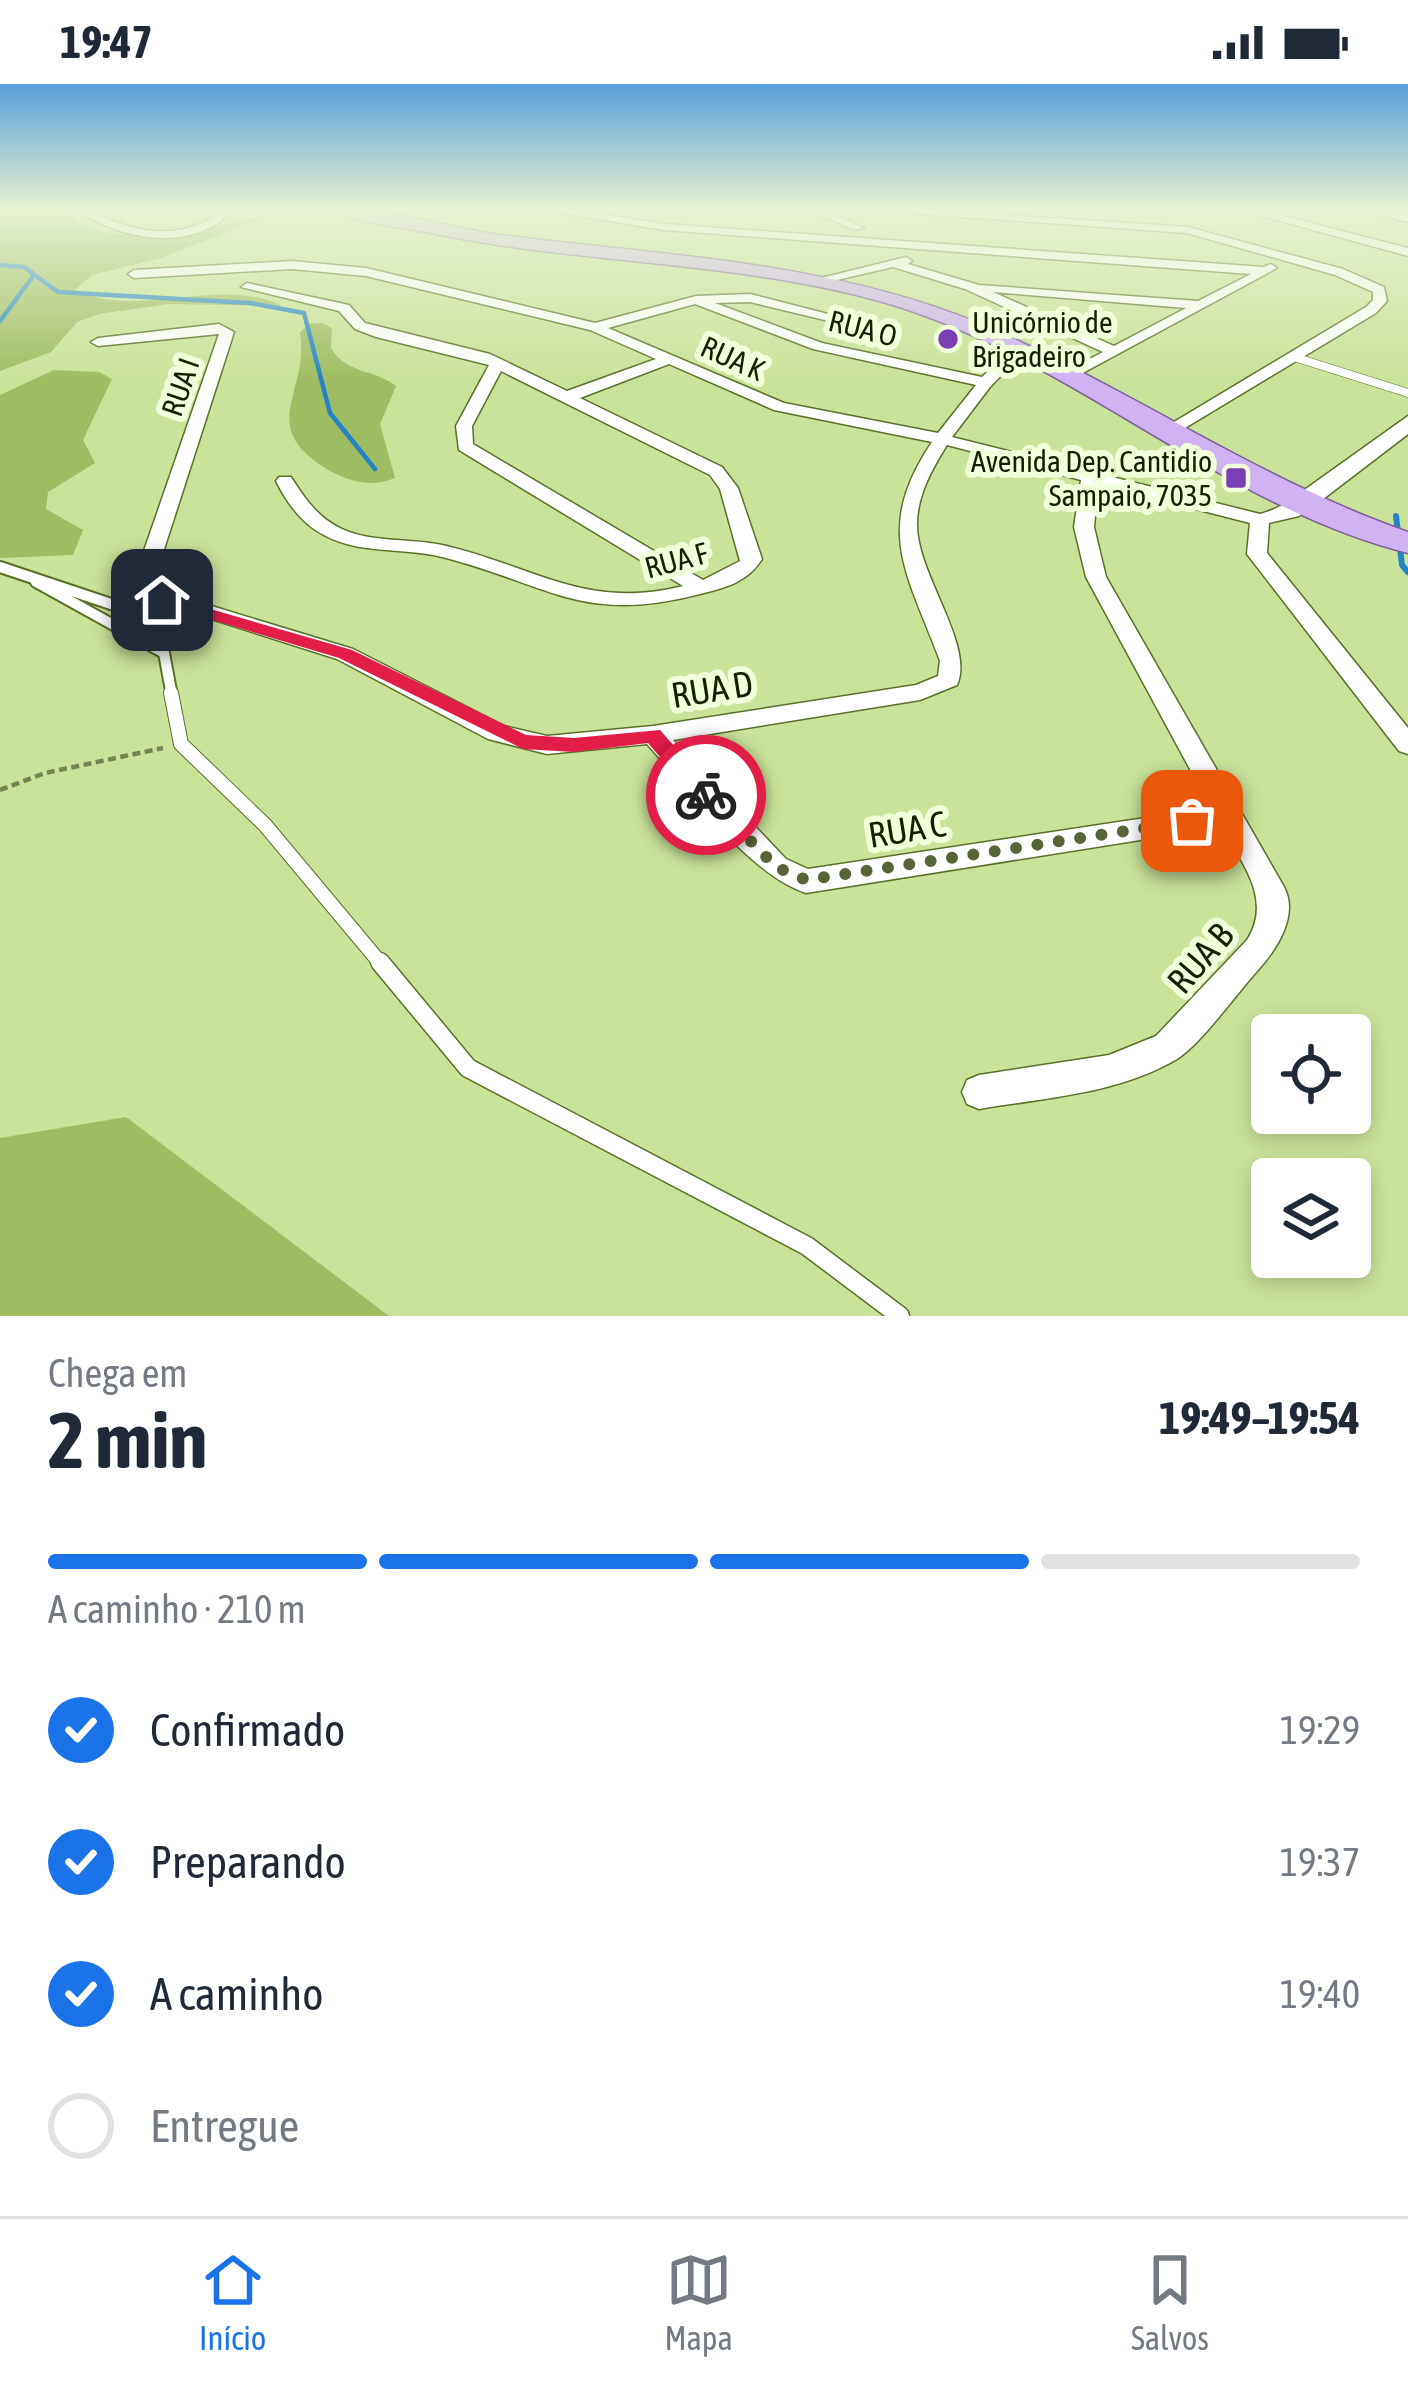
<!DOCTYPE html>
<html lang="pt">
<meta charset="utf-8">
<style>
:root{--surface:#fff;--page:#f2f2f3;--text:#1f2937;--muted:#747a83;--line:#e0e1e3;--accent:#1a73e8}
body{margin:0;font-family:"Asap Condensed",sans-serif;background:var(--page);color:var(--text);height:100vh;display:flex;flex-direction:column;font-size:45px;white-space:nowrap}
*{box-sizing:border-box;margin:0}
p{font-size:39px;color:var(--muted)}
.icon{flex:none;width:66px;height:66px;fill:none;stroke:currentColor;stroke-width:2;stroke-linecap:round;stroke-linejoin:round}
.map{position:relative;height:1232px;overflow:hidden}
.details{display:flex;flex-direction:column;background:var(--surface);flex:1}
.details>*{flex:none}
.buttons{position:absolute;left:1251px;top:930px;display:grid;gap:24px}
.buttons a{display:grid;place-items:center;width:120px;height:120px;border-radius:12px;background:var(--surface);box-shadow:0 6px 18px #0003;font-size:60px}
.pin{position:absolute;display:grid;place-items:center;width:102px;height:102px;color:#fff;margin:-51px;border-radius:24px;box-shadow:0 6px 18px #0006}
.courier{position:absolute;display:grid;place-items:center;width:120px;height:120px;margin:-60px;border:9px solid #e11d48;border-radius:50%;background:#fff;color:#222;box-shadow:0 3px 15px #0007}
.headline em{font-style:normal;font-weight:700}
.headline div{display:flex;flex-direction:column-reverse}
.headline{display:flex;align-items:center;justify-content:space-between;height:204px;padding:0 48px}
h1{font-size:78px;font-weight:700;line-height:90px}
.bar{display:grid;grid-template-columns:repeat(4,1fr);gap:18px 12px;align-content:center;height:144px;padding:0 48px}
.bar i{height:15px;border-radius:9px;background:var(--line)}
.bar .on{background:var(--accent)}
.bar p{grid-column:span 4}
ol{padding:0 48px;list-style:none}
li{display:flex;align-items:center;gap:36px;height:132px}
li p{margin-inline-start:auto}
li .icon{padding:12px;border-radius:50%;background:var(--accent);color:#fff;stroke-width:4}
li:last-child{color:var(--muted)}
li i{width:66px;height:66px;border:6px solid var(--line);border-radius:50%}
.status{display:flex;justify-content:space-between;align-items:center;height:84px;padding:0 60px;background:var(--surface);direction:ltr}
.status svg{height:33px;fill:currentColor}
.dock{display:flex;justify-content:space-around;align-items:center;height:168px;border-top:3px solid var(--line);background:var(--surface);font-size:33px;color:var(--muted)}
.dock a{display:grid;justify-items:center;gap:6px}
.dock .on{color:var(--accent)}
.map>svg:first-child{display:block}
.green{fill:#9ebc62}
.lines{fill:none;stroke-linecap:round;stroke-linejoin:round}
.stream-far1{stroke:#2483c4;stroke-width:4.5}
.stream{stroke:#2483c4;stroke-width:6}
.lane-far3-casing{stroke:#5a7029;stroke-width:9}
.lane-far2-casing{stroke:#5a7029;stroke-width:14}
.lane-far1-casing{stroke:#5a7029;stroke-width:16}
.lane-casing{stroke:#5a7029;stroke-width:21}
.street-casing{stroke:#5a7029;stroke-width:3}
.secondary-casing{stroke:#5a7029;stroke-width:3}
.primary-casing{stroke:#7b5d9a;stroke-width:3}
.path{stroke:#738451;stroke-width:4.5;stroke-dasharray:8 4.5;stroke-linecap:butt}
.lane-far3{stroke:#fff;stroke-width:8}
.lane-far2{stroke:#fff;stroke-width:10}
.lane-far1{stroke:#fff;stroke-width:14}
.lane{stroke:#fff;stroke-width:18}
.street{fill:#fff;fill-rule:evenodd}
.secondary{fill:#fff;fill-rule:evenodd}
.primary{fill:#d0b2f3;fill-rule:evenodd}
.route{fill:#e11d48}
.done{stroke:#566438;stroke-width:12;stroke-dasharray:0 21.6}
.poi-dot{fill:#7b3fb5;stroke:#f1ffda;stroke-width:4.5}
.labels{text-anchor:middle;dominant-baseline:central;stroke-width:12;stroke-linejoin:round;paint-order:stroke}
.far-poi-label{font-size:30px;fill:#171f03;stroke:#f1ffda;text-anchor:start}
.far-street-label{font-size:30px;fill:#171f03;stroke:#f1ffda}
.street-label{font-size:36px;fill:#171f03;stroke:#f1ffda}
</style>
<div class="status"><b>19:47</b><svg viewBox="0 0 49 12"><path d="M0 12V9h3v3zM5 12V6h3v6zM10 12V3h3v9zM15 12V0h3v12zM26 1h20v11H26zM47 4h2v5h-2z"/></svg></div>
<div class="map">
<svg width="1408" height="1232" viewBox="0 0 1408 1232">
<rect width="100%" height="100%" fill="#cae39a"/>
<path class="green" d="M0,124H68L76,139C112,152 152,157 190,150C217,144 237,133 265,134L161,174L92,191L75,206C136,236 222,191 282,222L169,220L99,230L77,238L51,268L0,287Z
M322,239L332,244L331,264C346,290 375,285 396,302L380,340L395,394C373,403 354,399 332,388C253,343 310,311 300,249L308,240Z
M54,286L99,288L112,295L83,356L95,379L48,408L46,425L83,446L73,471L0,474V311Z
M126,1033L389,1232H0V1054Z"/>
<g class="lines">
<path class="stream-far1" d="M0,181L24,183L58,208L250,219L304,229L330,329L375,385
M0,237L34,191"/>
<path class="stream" d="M1396,432L1402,481L1408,488"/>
<defs>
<path id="lane-far3" d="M1294,273L1408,309"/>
<path id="lane-far2" d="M0,483L123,524
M36,498L164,569L172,612"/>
<path id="lane-far1" d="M171,609L181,660L265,741L382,881"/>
<path id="lane" d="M380,878L468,984L807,1162L900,1232"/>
<path id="street" d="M86,124H96V129C132,149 179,156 215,132L213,124H223L226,133C187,166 128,156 86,132Z
M531,124H561L664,140L1264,183L1271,180L1277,184L1066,298L1058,293L1061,290L1103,268L965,205L893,183L815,201L809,197L906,173L912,177L908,180L979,201L1198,217L1251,190L664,146ZM993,208L1186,224L1114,262Z
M806,124H821L864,144L854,146Z
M838,124H901L1188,143L1343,185L1384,203L1387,217L1376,229L1170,353L1162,348L1164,344L1366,223L1373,216V208L1335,191L1187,149Z
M1233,124H1252L1408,164V172Z
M1358,124L1408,132V138L1359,126Z
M292,177L366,184L595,239L696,212L750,210L890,246L883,250L750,218L715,219L822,259L982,293L1012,264H1022V270L990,303L952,353L1260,430C1276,426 1301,411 1312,413L1314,417L1299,432L1269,439L1267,469L1408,644V670L1399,667L1247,470L1250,439L1098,400L1094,443L1106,493L1284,803C1299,831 1277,865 1258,886C1238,908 1200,961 1177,975C1118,1010 1044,1014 979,1025L967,1020L962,1008L967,996L979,991L1109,971L1156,952L1247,856C1273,815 1242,780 1222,743L806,809C747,789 690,707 647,660L547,670L488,655L337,575L145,514L135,501L138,484L219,250L98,262L91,258L98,254L219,240L234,248L158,484L156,501L159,506L353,565L504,642L547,652L653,642L916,601L938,592L940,577C907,488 873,446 932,358L774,326L669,280L580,314L722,383L738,404L762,475C748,498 725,504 700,510C581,541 549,500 442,473C403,463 360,471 324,451C302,440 287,419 276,397L279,393H291C305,415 318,434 342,445C373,459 409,454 442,461C532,481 585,527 683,502L459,366L456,342L489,281L376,253L355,245L339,227L241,203L247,199L349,221L365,239L490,270L567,307L656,275L590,246L366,192L292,185L134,194L128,190L134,186ZM695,220L813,265L976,301L938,349L784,319L608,244ZM501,287L710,391L720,405L740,477L703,496L473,360L472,342ZM947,361L1081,396L1074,443L1086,493L1211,724L808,785L786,775L673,656L920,616L957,601C975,561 916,489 917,440C917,412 932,385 947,361Z"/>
<path id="secondary" d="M1408,332V350L1314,422H1296V412Z"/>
<path id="primary" d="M330,124C388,124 443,143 500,151C667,172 844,178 999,248C1138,310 1264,398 1408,448V469C1222,422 1075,277 893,221C742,176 579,181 426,148C397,142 354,140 330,124Z"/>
</defs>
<use href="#lane-far3" class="lane-far3-casing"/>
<use href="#lane-far2" class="lane-far2-casing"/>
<use href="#lane-far1" class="lane-far1-casing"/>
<use href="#lane" class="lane-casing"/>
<use href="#street" class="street-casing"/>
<use href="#secondary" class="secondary-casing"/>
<use href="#primary" class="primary-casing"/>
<path class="path" d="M0,706L45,689L163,664"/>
<use href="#lane-far3" class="lane-far3"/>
<use href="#lane-far2" class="lane-far2"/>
<use href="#lane-far1" class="lane-far1"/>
<use href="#lane" class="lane"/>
<use href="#street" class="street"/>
<use href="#secondary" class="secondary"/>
<use href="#primary" class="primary"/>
</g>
<linearGradient id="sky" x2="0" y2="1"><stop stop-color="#59a0da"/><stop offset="0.42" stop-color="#e7f2d2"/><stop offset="1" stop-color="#e7f2d2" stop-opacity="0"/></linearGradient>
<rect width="1408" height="297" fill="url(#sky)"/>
<path class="route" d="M162,511L352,566L526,651L574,654L660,646L717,711L713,717H698L648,659L574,668L523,665L339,574L156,519Z"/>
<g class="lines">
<path class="done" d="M706,711L776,783L806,796L1192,737"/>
</g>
<g class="poi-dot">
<circle cx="948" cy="255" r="12"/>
<rect x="1224" y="382" width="24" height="24" rx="6"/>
</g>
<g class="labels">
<g class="far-poi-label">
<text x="972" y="238">Unicórnio de<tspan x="972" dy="34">Brigadeiro</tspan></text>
<text x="1212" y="377" text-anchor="end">Avenida Dep. Cantidio<tspan x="1212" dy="34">Sampaio, 7035</tspan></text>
</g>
<g class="far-street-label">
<text transform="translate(863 244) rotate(14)">RUA O</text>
<text transform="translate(733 274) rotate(24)">RUA K</text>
<text transform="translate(180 303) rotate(-71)">RUA I</text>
<text transform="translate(676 476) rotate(-15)">RUA F</text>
</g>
<g class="street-label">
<text transform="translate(712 605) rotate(-9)">RUA D</text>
<text transform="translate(907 745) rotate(-9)">RUA C</text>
<text transform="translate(1200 874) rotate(-49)">RUA B</text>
</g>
</g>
</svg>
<div class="buttons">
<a><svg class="icon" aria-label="locate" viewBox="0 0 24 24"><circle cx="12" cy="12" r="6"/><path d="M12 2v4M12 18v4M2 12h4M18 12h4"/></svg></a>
<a><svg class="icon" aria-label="layers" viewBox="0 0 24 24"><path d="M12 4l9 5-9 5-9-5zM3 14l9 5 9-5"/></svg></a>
</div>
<div class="pin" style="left:1192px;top:737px;background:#ea580c"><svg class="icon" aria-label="bag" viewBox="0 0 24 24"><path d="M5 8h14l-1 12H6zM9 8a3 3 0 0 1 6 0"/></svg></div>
<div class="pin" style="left:162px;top:516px;background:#1f2937"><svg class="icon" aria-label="home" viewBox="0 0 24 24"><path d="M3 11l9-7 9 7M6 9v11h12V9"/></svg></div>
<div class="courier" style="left:706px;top:711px"><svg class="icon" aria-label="bike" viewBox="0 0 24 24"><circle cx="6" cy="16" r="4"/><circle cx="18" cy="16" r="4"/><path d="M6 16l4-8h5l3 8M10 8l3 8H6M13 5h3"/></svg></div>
</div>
<section class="details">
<div class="headline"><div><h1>2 min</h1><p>Chega em</p></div><em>19:49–19:54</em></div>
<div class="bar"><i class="on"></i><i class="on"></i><i class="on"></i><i></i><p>A caminho · 210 m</p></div>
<ol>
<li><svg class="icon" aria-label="check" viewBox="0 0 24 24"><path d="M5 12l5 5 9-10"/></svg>Confirmado<p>19:29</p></li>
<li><svg class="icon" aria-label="check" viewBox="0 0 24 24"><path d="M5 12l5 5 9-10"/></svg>Preparando<p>19:37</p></li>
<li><svg class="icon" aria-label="check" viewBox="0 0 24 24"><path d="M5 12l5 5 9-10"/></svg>A caminho<p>19:40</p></li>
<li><i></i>Entregue</li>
</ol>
</section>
<nav class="dock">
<a class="on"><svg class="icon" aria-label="home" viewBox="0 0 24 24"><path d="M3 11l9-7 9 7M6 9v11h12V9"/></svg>Início</a>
<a><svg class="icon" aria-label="map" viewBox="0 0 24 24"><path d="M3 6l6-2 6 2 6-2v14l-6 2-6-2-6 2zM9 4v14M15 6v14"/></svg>Mapa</a>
<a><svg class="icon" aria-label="saved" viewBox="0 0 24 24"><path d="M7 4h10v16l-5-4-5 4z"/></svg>Salvos</a>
</nav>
